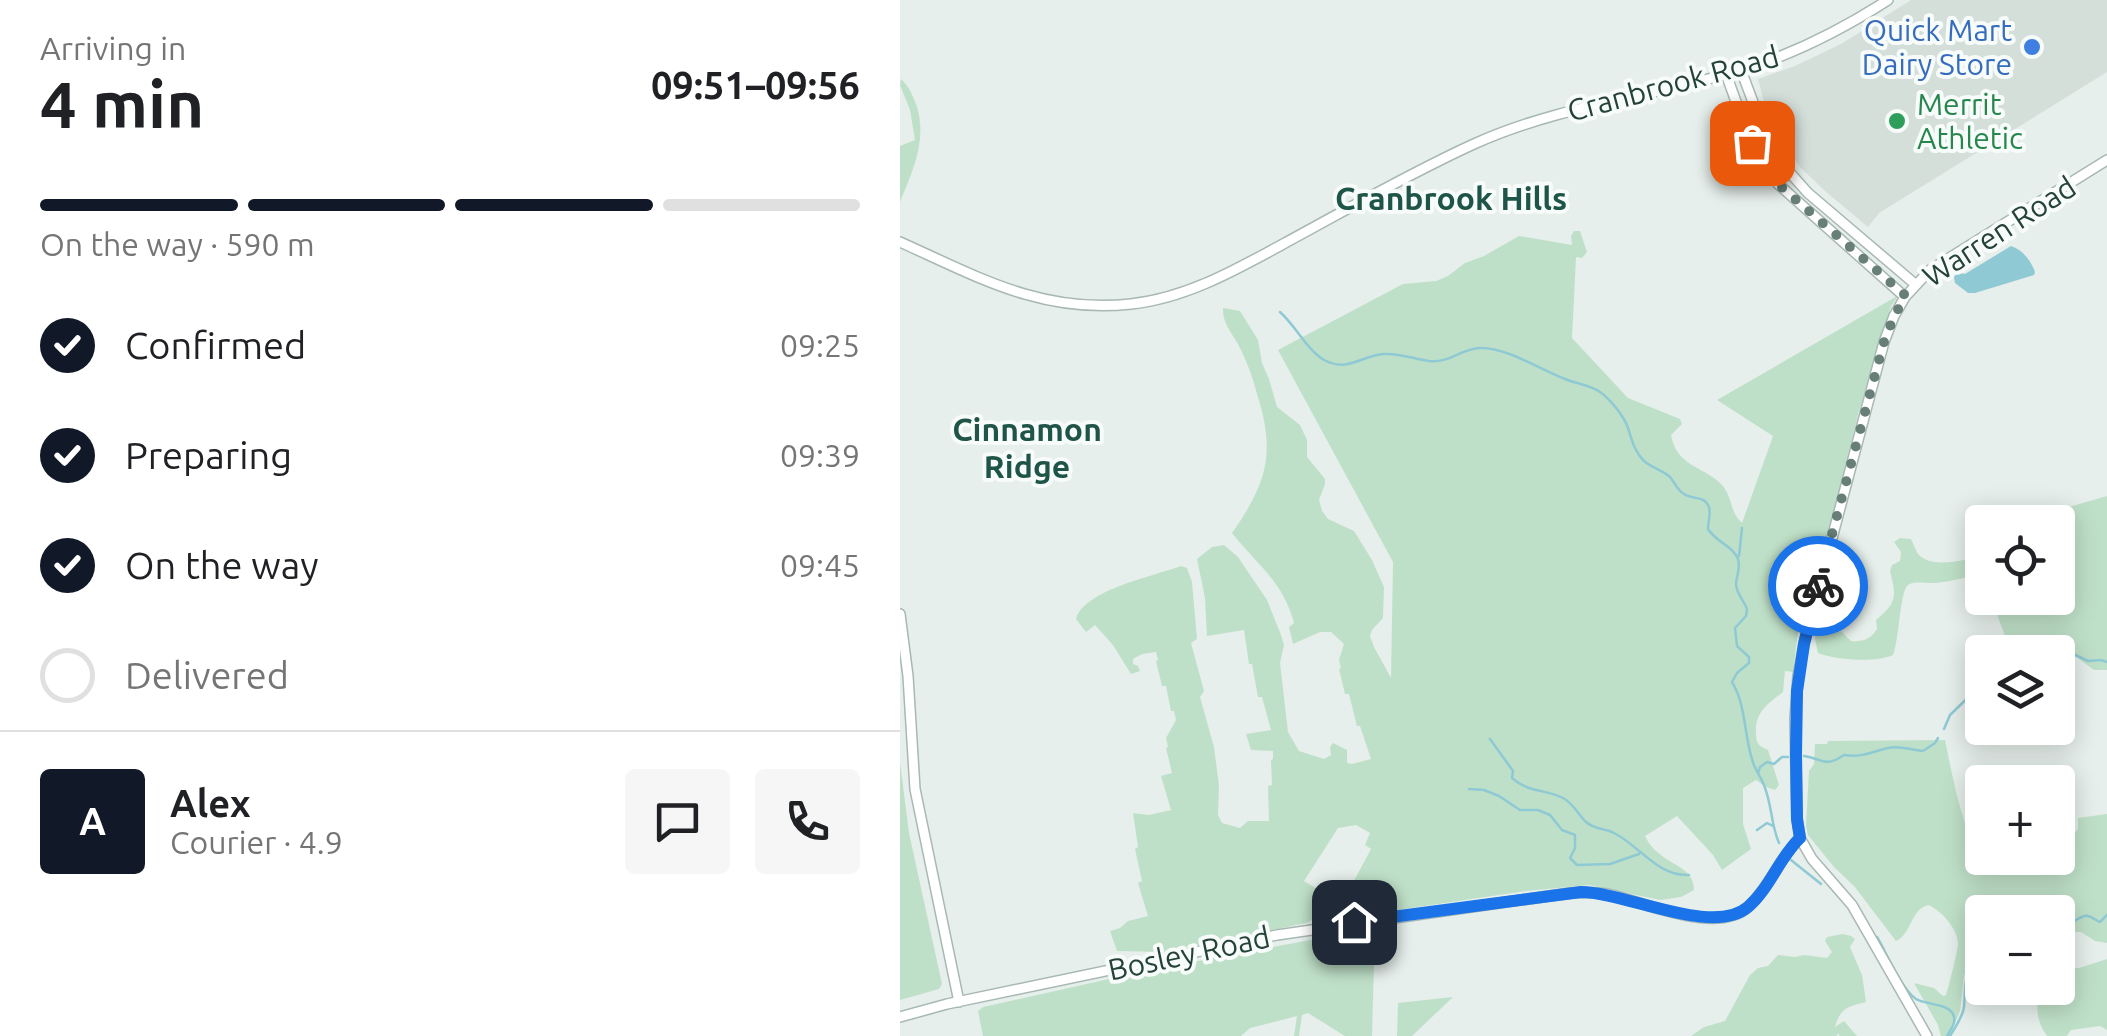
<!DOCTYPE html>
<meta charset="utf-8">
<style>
:root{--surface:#fff;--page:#f6f6f6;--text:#202124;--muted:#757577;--line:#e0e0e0;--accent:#111827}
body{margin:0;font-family:Ubuntu,sans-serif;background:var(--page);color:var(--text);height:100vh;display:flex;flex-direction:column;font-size:38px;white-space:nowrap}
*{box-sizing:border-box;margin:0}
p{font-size:32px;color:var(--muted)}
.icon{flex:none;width:55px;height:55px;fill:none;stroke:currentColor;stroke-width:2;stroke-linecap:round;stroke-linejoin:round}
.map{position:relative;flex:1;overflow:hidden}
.panel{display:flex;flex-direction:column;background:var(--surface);width:900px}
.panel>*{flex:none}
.controls{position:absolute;left:1065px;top:505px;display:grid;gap:20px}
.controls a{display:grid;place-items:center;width:110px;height:110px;border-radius:10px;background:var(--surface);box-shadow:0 5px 25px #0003;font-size:50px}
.pin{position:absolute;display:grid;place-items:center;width:85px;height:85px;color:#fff;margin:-42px;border-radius:20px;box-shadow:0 5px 15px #0006}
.courier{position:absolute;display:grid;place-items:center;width:100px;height:100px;margin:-50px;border:8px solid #1a73e8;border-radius:50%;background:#fff;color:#222;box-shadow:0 2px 12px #0007}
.overview em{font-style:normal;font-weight:700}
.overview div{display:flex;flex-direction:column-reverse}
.overview{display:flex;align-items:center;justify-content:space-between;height:170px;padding:0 40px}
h1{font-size:65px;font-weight:700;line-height:75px}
.bar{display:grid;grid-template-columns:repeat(4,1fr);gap:15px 10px;align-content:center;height:120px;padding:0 40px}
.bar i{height:12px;border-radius:8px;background:var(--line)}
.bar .on{background:var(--accent)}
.bar p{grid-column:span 4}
.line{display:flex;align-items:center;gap:25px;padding:0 40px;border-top:2px solid var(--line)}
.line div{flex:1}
.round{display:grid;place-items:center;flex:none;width:105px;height:105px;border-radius:10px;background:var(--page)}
ol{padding:0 40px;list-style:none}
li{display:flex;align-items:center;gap:30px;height:110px}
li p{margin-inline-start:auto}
li .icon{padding:10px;border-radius:50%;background:var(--accent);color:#fff;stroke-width:4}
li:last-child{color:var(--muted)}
li i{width:55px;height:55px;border:5px solid var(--line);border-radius:50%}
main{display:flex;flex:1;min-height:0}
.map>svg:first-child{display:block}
.built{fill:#d4dfda}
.green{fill:#bfe0c8}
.water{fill:#8ec9d4}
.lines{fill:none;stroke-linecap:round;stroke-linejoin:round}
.stream{stroke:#8ec9d4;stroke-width:2.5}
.minor-casing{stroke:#a8b8b2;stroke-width:12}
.minor{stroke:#fff;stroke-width:9}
.done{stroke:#687f78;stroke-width:10;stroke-dasharray:0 18}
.route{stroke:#1a73e8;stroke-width:12}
.shop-dot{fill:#3f7fe0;stroke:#f7fbf9;stroke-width:4}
.leisure-dot{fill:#2e9e5b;stroke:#f7fbf9;stroke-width:4}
.labels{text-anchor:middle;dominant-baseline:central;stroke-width:8;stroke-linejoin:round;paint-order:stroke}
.shop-label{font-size:30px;fill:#366cbe;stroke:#f7fbf9;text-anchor:end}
.street-label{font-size:30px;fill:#24423a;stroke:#f7fbf9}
.leisure-label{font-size:30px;fill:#27864d;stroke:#f7fbf9;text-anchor:start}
.neighbourhood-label{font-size:32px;font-weight:bold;fill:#1f5548;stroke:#f7fbf9}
</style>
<main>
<section class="panel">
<div class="overview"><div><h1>4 min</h1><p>Arriving in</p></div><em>09:51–09:56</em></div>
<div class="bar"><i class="on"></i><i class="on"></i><i class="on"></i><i></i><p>On the way · 590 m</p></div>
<ol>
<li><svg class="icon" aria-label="check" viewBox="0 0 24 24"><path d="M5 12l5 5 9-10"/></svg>Confirmed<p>09:25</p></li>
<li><svg class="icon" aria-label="check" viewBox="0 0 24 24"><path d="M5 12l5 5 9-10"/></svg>Preparing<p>09:39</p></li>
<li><svg class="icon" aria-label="check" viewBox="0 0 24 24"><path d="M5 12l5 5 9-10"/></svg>On the way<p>09:45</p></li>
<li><i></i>Delivered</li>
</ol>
<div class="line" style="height:180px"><b class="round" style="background:var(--accent);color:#fff">A</b><div><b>Alex</b><p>Courier · 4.9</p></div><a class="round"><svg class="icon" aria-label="chat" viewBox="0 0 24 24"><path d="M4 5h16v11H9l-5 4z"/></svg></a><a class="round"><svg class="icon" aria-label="phone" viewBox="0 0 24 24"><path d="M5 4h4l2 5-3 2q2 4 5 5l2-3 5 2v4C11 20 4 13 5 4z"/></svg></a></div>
</section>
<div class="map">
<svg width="1207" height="1036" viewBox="0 0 1207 1036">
<rect width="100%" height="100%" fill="#e6efeb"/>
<path class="built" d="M1011,0H1207V72L979,213L968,227L925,191L901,168L887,149L866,109L858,79L895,66L941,44Z"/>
<path class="green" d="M1,79C9,86 13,96 17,107C27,141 13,170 0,202V146L15,140L10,110L0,85Z
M674,231H680L687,252L682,258L676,257L672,338L728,398L780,419L782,424L771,435C777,466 800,465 820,483C833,495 829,512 842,523L873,436L817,400L999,295L991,306L959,411L923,554L898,632L893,672L885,671L883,692C869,703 855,712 856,732C856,743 858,746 868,750L879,785L875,790L866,787L856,780L843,788V824L851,849L822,870L813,855L777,816L745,836C749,844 754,850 761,855C776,867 794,870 794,890L781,897L760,900L689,885L626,891L430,920L428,917L438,911L437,907L441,905L471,849L465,845L470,833L456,825L438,828L404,881L424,893L412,920L406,923L265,952L217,951L210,931L220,928L228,921L248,916L238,883L242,881L235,849L238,847L233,813L249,815L271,810L261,776L272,773L266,748L268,747L266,738L276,720L274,711H271L266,686H262L256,661L258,660L256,652L242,654L233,659V664L238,666L240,671L231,674L213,645L195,625L186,632L176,619C184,590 254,576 281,566L287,568L292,582L297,639L291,643L304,691L300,697L314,747L319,786L318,815L322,823L340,828L348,821H369L368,786L372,785L371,760L373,759V751L351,750L346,734L371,730L362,697H358L352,664H349L344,630L307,636L305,598L297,559L312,547L324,545L338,557L367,600L381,635L384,645L380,663L388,732L399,751L424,759L431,755L430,747L433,743L447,750V763L452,764L471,759L460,726H457L449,694H445L439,669L441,668L439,660L444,644L431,632H420L393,644L389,627L394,623C383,581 357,565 332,533C367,483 376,453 357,394C353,379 348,364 341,350C335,336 322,325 323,308L340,311L358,340L362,363L369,379L377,407L400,425L407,440V457L425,479V484L419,500L422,511L428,519L454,531L472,560L484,587L483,618L472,630L470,636L474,647L491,678L493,562L378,350L503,284L536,281L548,276L565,263L584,256L619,236L672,245L671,236Z
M1207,496V670H1194L1172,654L1158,657V652H1106L1109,647L1091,598H1158V522H1155L1169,507Z
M1000,538L1011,539C1012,541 1017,553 1018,554C1033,570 1065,559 1082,556V580L1079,575C1063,577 1048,583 1031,583C1025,583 1013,581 1008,585C1000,591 999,641 993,655C975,663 936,660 918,653L915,639L927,576L931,571C936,593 919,615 929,635L941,631L951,641C963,642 971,639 977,629L976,620C998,602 996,596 990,571L992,565L1000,561L1001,552L994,542Z
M1045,740C1053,778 1060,820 1078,853H1082V858H1158V835L1174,834L1178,829V818L1207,814V943L1195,941L1181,932H1158V912H1082V944L1069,961L1064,976L1060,1011L1049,1036H1041L1038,1025L1014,983L1034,988L1043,996L1046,995C1048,990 1058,949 1058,944C1058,929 1041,910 1028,905C1010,910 1012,934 996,941L954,886L934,867L908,835L906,826L909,771L914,764L915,744H927L928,741Z
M0,762L9,833L42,984L39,989L0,1000Z
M475,928L472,1036H445L408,1013L402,1015L399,1036H394L397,1016L350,1028L341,1036H83L78,1011L83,1007L249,970Z
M943,934L951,936L955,939L950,947L962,975L966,1002C950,1006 940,1007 935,1027L944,1021L957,1036H940L937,1033V1036H791L804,1027L825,1021L850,975L858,968L868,966L878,955L895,957L904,955L927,958L932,952L925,941L927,937Z
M1207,959V1030L1200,1026L1171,1030L1167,1036H1147C1136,1020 1135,1006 1141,988H1158V967L1179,968Z
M553,997L512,1036H497L498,1003Z"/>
<path class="water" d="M1111,246C1123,250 1131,261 1135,272L1134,275L1075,293H1068L1055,283L1054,277L1058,272L1065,274Z"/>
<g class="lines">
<path class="stream" d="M380,312C396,326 408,352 426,361C448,372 463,355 484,354C500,353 514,359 529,361C551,363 560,349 580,348C606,347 641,370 665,379C677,384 690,385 700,392C710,399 724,416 728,428C732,440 734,451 744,461C752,468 763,470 770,477C775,483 777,490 784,494C793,500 804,495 809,507C811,514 808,522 808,529C816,542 834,547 838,559C841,569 836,576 836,585C837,594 844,601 847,609L846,616L835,628L837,646L849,657V663L837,673L832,682C846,705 844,734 852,759C854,769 862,778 865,788C872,806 871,825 879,843
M839,556L842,528
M1116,652H1119
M1158,655L1169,652L1188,661L1201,660L1207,662
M1044,729L1050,715L1082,684
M590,739L613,771L612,778C629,793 645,789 663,798C673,803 678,814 685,821C694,830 704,828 714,833C740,846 758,877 789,875
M904,756C923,759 925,768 944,755C960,758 972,752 988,748C998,745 1011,750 1023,751L1035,743L1038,738
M858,773L860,767L867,762L874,764L882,757H888
M569,789L584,790L599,796L620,810H638L650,815L662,830L675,835V848L670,858L677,865L710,864L739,854
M857,830L867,823L873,826
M891,860L921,884
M1158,929C1169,928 1180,914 1188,916C1193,917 1196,921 1200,922L1207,915
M977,937C986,952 1002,990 1016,999C1026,1005 1047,1003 1053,1014C1057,1022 1051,1029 1047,1036
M1050,1036C1055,1028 1063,1016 1064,1007C1066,984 1062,971 1082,956"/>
<defs>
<path id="minor" d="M841,70L866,137L891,174L908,193L1015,284
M826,74L851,143L878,184L1005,297
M0,242C78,277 142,314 231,304C287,298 337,269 385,243C448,209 510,173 574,144C660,105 755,96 845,69C896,53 943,29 988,0
M0,614L8,676L15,789L59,1002
M0,1017L47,1004L377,935L670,893C683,892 695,892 708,894C745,902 817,936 849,906C870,887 879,858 900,838
M1027,1036L952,905L912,859L900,838L897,819L895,719L898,676L904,644L984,342L994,316L1005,297L1030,270L1207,160"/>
</defs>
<use href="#minor" class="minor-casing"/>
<use href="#minor" class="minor"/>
</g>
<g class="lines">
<path class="done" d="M852,143L878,184L1006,296L994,316L984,342L918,586"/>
<path class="route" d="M454,922L681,892C725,892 813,937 848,907C870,888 879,858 900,838L897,819L896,754L897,691L904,644L918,586"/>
</g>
<circle class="shop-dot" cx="1132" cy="47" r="10"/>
<circle class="leisure-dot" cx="997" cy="121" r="10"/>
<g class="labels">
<g class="shop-label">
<text x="1112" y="30">Quick Mart<tspan x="1112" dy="34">Dairy Store</tspan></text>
</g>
<g class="street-label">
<text transform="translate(773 83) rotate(-15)">Cranbrook Road</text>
<text transform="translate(1099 231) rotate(-33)">Warren Road</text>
<text transform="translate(289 953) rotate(-12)">Bosley Road</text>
</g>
<g class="leisure-label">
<text x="1017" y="104">Merrit<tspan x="1017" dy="34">Athletic</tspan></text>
</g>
<g class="neighbourhood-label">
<text x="551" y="198">Cranbrook Hills</text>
<text x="127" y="429">Cinnamon<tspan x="127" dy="37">Ridge</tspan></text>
</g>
</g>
</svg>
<div class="controls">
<a><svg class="icon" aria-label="locate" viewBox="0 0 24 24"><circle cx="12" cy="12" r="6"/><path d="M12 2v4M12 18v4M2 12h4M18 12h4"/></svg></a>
<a><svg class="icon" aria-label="layers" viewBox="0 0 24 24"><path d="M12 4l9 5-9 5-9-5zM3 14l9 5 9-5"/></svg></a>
<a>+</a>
<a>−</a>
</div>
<div class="pin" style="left:852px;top:143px;background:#ea580c"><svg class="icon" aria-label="bag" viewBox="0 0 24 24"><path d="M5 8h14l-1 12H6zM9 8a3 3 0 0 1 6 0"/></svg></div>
<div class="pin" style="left:454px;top:922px;background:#1f2937"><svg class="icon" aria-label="home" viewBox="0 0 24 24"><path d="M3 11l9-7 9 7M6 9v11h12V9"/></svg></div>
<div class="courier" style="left:918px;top:586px"><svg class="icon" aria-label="bike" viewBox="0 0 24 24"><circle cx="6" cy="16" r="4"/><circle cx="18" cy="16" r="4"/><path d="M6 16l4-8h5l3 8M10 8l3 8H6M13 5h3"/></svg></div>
</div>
</main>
